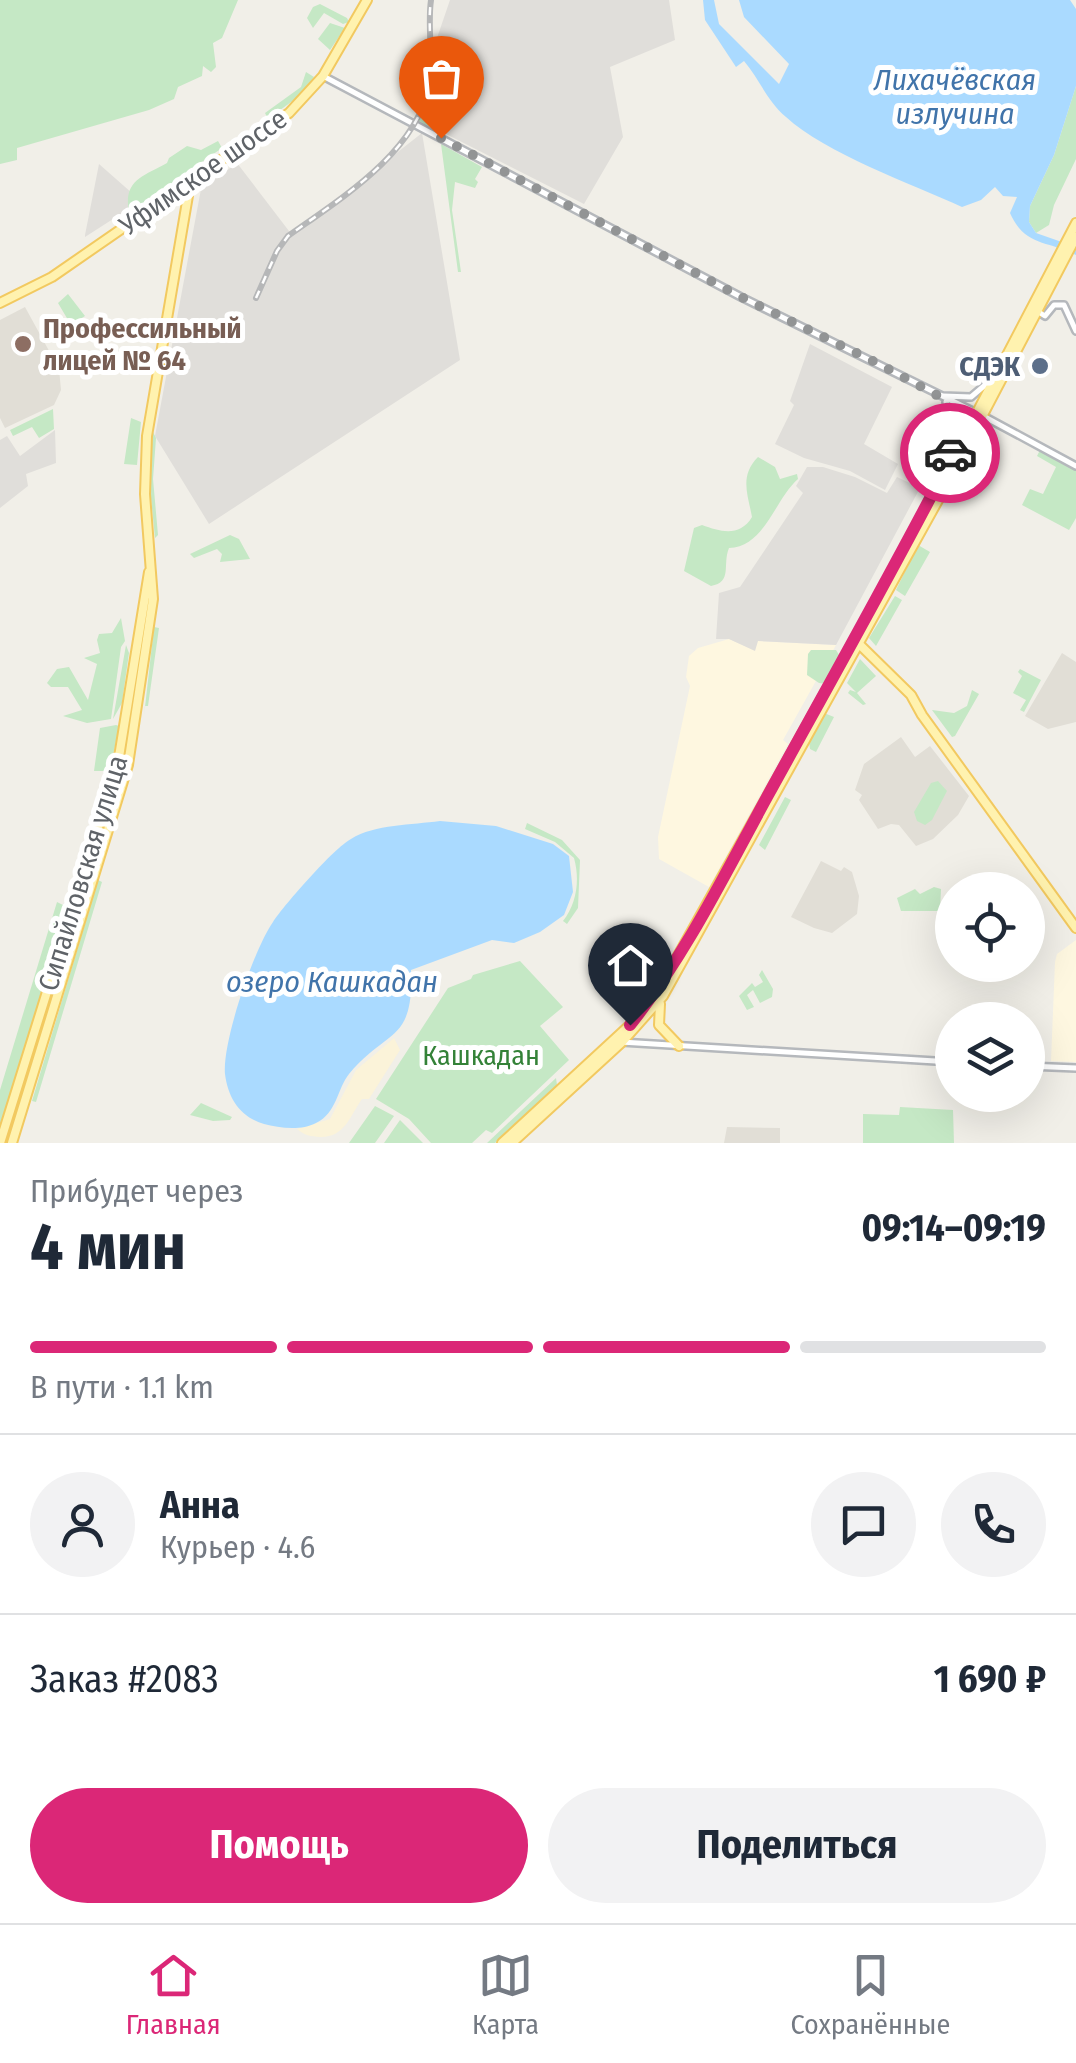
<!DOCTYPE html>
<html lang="ru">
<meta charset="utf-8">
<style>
:root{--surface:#fff;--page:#f2f2f3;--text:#1f2937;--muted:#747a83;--line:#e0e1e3;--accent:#db2777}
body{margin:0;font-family:"Fira Sans Condensed",sans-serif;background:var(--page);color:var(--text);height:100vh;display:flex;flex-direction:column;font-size:38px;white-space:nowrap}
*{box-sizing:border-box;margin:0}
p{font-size:32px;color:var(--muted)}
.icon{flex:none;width:55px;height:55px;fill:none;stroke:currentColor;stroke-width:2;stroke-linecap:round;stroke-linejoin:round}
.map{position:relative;height:1143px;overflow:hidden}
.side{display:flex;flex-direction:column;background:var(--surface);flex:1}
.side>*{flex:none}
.buttons{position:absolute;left:935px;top:872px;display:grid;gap:20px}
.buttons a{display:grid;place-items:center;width:110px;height:110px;border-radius:50%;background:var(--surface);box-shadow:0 10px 40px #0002;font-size:50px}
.pin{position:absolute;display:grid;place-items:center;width:85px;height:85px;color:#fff;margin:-102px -42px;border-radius:50% 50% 50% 0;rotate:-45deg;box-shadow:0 0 10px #0007}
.pin .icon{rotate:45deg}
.courier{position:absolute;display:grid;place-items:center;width:100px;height:100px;margin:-50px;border:8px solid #db2777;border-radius:50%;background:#fff;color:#222;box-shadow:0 2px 12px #0007}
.head em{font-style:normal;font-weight:700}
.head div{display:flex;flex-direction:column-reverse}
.head{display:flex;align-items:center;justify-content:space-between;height:170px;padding:0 30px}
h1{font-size:65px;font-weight:700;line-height:75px}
.bar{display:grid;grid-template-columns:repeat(4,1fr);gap:15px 10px;align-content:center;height:120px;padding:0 30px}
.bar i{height:12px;border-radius:8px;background:var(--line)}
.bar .current{background:var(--accent)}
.bar p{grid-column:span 4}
.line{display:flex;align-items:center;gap:25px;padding:0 30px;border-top:2px solid var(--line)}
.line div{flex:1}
.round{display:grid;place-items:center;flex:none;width:105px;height:105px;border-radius:52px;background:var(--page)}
.button{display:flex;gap:20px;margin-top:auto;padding:20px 30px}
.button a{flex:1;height:115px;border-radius:60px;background:var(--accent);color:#fff;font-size:40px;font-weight:700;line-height:115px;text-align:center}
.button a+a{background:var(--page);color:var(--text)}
.menu{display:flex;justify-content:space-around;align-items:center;height:140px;border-top:2px solid var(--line);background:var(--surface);font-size:28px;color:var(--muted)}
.menu a{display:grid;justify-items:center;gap:5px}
.menu .current{color:var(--accent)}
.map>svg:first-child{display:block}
.commercial{fill:#fef7e0}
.industrial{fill:#e0deda}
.education{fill:#e1ded6}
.green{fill:#c5e8c5}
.sand{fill:#fbf3d9}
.water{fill:#aadaff}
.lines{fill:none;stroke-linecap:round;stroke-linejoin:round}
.minor-casing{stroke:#b5b8bc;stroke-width:10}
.major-casing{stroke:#f2c960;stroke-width:12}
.minor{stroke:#fff;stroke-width:5}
.major{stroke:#fff2af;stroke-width:8}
.rail-casing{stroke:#b6b7b8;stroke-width:6}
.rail{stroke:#fff;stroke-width:2.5;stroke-dasharray:8;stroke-linecap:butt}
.done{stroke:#929495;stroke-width:10;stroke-dasharray:0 18}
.route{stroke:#db2777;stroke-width:12}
.education-dot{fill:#8d6e63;stroke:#fff;stroke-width:4}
.service-dot{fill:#5c6f8a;stroke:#fff;stroke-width:4}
.labels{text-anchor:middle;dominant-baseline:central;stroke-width:10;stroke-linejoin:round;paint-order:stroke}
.street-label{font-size:28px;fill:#5f6368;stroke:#fff}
.education-label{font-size:28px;font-weight:bold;fill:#785e54;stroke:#fff;text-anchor:start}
.service-label{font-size:28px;font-weight:bold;fill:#4e5e75;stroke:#fff;text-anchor:end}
.park-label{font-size:28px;fill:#348238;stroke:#fff}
.water-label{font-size:30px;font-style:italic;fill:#4174aa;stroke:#fff}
</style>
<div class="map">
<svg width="1076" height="1143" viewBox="0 0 1076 1143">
<rect width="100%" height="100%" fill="#f1efe8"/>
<path class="commercial" d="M729,639L754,650L757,641L836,645L783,740L788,744L709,887L659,859L658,837L690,686L686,677L689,656L698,648Z
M1076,940V1062L1051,1061L1055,962L1057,954Z"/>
<path class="industrial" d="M450,0H669L675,40L610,67L623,137L584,204L446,134L437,38Z
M422,133L460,360L209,524L155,436L201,189L237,163L292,235Z
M99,164L141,201L85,237V235Z
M810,344L892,387L864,444L898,464L885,490L850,471L804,458L775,444L794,405L790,401Z
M55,430L56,463L26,474L28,486L0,508V440L7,436L20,456Z
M807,467H823L855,477L887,493L897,477L920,488L836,645L758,641L755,651L729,639H716L719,593L740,587L803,493L796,486Z"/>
<path class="education" d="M25,307L59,369L61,390L54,405L5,428L0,418V320Z
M1062,653L1076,662V722L1048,729L1025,716Z
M901,737L915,757L930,746L969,796L958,815L933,839L916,846L899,825L891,824L878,829L859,800L862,795L855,790L864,764Z
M821,861L841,871L844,867L852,872L859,896L857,914L832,933L814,928L791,917Z
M727,1127L780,1128V1143H724Z"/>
<path class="green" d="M0,0H238L222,38L213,43L216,67L211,72L203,66L202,76L178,87L174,99L149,110L17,148V160L0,164Z
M320,4L347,18L349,22L343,24L324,13L313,28L307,18L313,7Z
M330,23L345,28L330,50L318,39Z
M431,37L434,48L436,130L418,121L430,83Z
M306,72L314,77L306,91L268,119L265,113L301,87Z
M1076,86V159L1054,205L1049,225L1036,233L1029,222L1030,206L1054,155Z
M218,141L222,148L129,213C123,180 142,177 167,163L169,158L187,146L201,150Z
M441,144L482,167L475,179L478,182L475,188L455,182L452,210L461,272H458Z
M68,294L85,316L71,325L58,303Z
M53,409L54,429L39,438L32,427L13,436L10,430Z
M131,418L141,422L137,465L124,464Z
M153,432L156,438L153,479L158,535L155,538L149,478Z
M1040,450L1076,469V518L1069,530L1022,505L1030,489L1043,494L1056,467L1037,456Z
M758,457L775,467L780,479L797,474L798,479C775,499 764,548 729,548C722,565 733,582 711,586L684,571L694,528L702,525C721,532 740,537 752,517C748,495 739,476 758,457Z
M230,535L239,539L250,559L220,562L222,554L217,549L194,558L190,554Z
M918,545L930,552L905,596L896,590Z
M895,596L902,600L876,646L869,638Z
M121,618L125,641L121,647L111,719L87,723L63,716L82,710L68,687H51L47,683L57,669L69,667L88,700L97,664L84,658L100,653L97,640L99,634L112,633Z
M154,627L159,628L148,706H145L144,716Z
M126,645L129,653L122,703L113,719Z
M811,650H836L841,658L827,684L819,683L807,675L808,654Z
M860,659L876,676L857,693L866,704L863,705L848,693L850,690L856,692L847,683Z
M1020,669L1041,680L1024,712L1020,710L1026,700L1013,693L1022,676L1018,672Z
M972,690L979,694L955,736L952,737L932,710L954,713L967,706Z
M824,713L834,717L816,752L810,749L809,742Z
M116,725L119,726L110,771H94L100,728Z
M938,781L947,791L932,820L925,825L917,821L914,812L931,783Z
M785,797L791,800L765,850L759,845Z
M527,823L562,840L580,860L578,908L567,924L563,921C577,904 580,879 574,858L555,842L525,829Z
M98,880L102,882L36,1102L32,1101Z
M934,887L941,889L940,911H901L897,898L915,889L920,894Z
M57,902L65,906L64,916L0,1132V1090Z
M520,961L563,1007L540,1026L569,1060L492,1133L486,1130L472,1143H431L409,1119L376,1099L448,988L471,979L473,975Z
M762,970L773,989L772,997L760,1003L753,990L747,995L754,1007L747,1010L739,996L752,983L755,987L763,982L759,975Z
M556,1078L557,1085L495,1143H487Z
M201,1103L232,1117L230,1120L213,1121L190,1115Z
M375,1106L394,1116L375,1143H349Z
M900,1107L953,1110L954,1143H863V1114L899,1115Z
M400,1120L423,1143H384Z"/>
<path class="sand" d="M394,1038L400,1050L369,1099H362C350,1116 345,1137 321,1137C310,1136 305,1136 297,1129L330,1119L356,1070Z"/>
<path class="water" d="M703,0H714L719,24L779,84L789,64L744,17L739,0H1070L1076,9V86L1054,155L1030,206L1029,222L1036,233L1076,247V255C1047,240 1025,247 1010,213L1017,197L1003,196L995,187L981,200L962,207C912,184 825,153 786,117C767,101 760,80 744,61L736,67L705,20Z
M440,821L496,826L553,844L569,856L573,892L564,915L540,932L514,943L492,940L411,970C414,1044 387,1028 349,1074C337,1089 337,1113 316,1123C301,1131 279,1128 264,1124C240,1117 228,1098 225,1074C222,1042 254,949 273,922C285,904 334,848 351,839C375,824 412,825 440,821Z"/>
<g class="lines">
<defs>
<path id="minor" d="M323,76L741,297L985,417L1076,466
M1037,311L1045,316L1054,305H1064L1076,331
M943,396L971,397L991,380
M946,402L952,421L949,460
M621,1042L952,1062
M1028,1066L1076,1068"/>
<path id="major" d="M0,303L52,277L289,113L323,76L367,0
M857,642L911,695L922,715L1076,928
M660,1004L659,1025L679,1046
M0,1143L118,763L149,572
M12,1143L128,765L153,599L145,494L147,436L190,184
M502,1143L630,1025L670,970L905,550L1076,223
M512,1143L622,1042L663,996L941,495L1076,237"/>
</defs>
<use href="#minor" class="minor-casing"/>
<use href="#major" class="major-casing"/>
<use href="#minor" class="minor"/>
<use href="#major" class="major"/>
<defs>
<path id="rail" d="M436,79L437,129
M256,298L277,251L288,236C340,199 416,153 429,86C434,57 427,28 431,0"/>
</defs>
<use href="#rail" class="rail-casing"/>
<use href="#rail" class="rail"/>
</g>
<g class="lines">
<path class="done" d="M441,138L741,297L877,363L944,399L952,421L950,453"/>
<path class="route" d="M630,1025C685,956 725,874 767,797C828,686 890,576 948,464L950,453"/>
</g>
<circle class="education-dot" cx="23" cy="344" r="10"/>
<circle class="service-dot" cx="1040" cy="366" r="10"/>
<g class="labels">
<g class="street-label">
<text transform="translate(203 172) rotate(-35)">Уфимское шоссе</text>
<text transform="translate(83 873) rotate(-73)">Сипайловская улица</text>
</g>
<g class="education-label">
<text x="43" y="328">Профессильный<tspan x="43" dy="32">лицей № 64</tspan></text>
</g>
<g class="service-label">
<text x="1020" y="366">СДЭК</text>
</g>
<g class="park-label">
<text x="481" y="1055">Кашкадан</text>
</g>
<g class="water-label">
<text x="955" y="80">Лихачёвская<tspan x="955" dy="34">излучина</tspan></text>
<text x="332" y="982">озеро Кашкадан</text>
</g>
</g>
</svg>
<div class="buttons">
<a><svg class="icon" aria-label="locate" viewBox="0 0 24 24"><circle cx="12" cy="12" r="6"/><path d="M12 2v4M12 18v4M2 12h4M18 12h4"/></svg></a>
<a><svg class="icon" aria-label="layers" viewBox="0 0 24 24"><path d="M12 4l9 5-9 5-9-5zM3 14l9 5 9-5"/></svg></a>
</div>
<div class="pin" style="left:441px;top:138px;background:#ea580c"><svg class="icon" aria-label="bag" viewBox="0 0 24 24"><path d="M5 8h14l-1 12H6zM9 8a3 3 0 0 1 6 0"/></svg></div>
<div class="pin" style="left:630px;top:1025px;background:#1f2937"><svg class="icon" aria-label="home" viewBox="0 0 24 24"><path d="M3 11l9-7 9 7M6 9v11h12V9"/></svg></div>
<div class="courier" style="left:950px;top:453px"><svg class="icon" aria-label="car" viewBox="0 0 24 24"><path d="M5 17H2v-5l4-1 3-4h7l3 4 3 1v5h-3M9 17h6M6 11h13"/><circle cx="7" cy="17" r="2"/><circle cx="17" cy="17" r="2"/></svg></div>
</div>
<section class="side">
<div class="head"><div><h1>4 мин</h1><p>Прибудет через</p></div><em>09:14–09:19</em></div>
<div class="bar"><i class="current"></i><i class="current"></i><i class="current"></i><i></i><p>В пути · 1.1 km</p></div>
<div class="line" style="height:180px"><a class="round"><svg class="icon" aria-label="person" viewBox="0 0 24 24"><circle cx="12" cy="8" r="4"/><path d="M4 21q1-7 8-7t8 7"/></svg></a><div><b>Анна</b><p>Курьер · 4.6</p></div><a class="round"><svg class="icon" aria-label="chat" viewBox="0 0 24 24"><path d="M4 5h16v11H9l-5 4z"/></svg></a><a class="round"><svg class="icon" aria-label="phone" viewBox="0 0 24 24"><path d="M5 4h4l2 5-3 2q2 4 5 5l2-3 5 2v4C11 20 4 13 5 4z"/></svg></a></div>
<div class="line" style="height:130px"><div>Заказ #2083</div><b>1 690 ₽</b></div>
<div class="button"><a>Помощь</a><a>Поделиться</a></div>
</section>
<nav class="menu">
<a class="current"><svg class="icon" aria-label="home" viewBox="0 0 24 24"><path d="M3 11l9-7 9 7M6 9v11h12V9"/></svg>Главная</a>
<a><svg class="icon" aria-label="map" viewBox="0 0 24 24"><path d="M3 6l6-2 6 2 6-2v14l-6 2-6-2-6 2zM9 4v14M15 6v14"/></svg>Карта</a>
<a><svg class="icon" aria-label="saved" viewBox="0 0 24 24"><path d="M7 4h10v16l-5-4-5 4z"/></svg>Сохранённые</a>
</nav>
